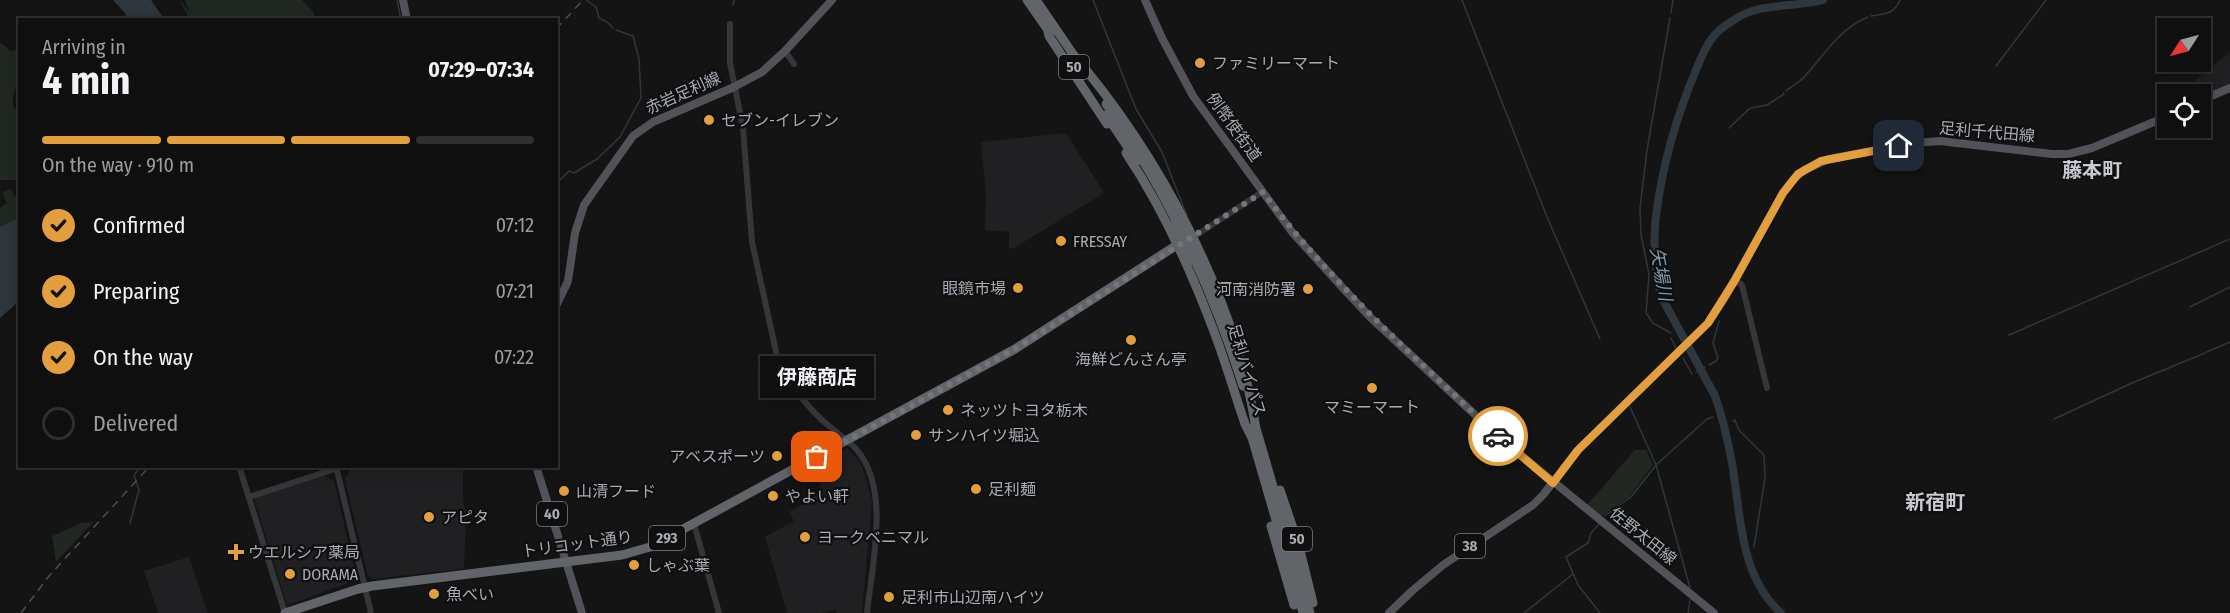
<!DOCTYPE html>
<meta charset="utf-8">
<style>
:root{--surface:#0f0f10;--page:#181819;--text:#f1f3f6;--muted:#9b9c9f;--line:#2f2f30;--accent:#e39f3e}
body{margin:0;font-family:"Fira Sans Condensed","Noto Sans JP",sans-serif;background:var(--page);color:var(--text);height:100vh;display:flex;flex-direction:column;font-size:22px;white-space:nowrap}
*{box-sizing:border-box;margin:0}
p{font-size:20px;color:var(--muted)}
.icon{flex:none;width:33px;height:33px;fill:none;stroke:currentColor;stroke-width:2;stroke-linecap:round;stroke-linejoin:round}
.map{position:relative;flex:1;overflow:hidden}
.drawer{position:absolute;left:18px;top:18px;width:540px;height:450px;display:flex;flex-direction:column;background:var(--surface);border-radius:0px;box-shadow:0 3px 15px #0003,0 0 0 2px var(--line)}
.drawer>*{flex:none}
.needle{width:39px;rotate:234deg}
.tools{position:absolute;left:2157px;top:18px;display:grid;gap:12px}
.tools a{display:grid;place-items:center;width:54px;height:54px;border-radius:0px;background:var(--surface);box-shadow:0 3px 15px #0003,0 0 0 2px var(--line);font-size:30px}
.pin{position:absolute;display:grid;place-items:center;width:51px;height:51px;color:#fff;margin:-26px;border-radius:12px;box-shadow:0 3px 9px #0006}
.courier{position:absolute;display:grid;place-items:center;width:60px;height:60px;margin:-30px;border:4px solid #e39f3e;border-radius:50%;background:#fff;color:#222;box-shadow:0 2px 8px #0007}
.bubble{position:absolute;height:42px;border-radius:0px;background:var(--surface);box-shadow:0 3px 15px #0003,0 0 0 2px var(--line);font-size:20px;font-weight:700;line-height:42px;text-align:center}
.headline em{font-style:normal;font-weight:700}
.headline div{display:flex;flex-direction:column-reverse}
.headline{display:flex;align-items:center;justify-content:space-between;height:102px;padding:0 24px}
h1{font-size:39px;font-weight:700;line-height:45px}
.bar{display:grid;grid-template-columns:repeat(4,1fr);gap:9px 6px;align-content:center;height:72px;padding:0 24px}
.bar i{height:8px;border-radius:4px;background:var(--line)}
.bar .current{background:var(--accent)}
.bar p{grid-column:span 4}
ol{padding:0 24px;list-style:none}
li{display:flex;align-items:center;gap:18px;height:66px}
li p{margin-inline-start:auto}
li .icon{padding:6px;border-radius:50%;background:var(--accent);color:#111;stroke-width:4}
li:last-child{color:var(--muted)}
li i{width:33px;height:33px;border:3px solid var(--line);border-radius:50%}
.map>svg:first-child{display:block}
.built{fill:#202022}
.green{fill:#202821}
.water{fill:#2e373d}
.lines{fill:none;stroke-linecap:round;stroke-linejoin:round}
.stream{stroke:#2e373d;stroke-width:1.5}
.river{stroke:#2e373d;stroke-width:8}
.minor{stroke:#35363a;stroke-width:6}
.major{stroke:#515359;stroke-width:8}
.highway{stroke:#61656a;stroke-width:9}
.rail{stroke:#4c4e53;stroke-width:1.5;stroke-dasharray:8 6;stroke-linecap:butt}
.highway-bridge{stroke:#61656a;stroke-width:9}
.done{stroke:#73777c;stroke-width:6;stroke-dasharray:0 10.8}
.route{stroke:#e39f3e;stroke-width:8}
.poi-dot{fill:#e39f3e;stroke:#0f0f10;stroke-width:2}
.labels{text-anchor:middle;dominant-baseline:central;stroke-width:4.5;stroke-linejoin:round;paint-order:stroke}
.shield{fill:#0f0f10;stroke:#797d83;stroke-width:1.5}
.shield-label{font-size:15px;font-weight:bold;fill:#a6acb4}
.poi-label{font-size:16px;fill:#a6acb4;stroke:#0f0f10;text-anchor:start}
.street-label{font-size:16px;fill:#a6acb4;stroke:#0f0f10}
.water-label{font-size:18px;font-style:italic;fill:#809bad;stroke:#0f0f10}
.quarter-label{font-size:20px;font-weight:bold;fill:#c7cad1;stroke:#0f0f10}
</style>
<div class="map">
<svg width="2230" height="613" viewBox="0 0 2230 613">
<rect width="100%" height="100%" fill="#141415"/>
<path class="built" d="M2228,54L2230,57V85L2205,95L2194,81Z
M1066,133L1104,193L1014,248L1009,249V232L985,230L986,195L981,142Z
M847,448L859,461L863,469L872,501L862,613H837L836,609L821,613H787L765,537L794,521L789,512L811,500L819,492L821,481L820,463Z
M352,467H463V497L466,520L464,567L462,569L373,579L368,576L345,479Z
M324,475L334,481L357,580L287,605L254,498Z
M189,557L208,613H158L144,571Z"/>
<path class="green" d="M180,0L189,11L185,0H302L313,11L316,19H189Z
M0,43L6,46L10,52L17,49L19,53V84H17C15,94 7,104 19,111L20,180H0Z
M10,189L16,197L19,195V218L0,227V208L7,203L2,193Z
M1635,450H1646L1653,465L1629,497L1601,516L1587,505Z
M93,522L56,562L52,536L81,523Z"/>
<path class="water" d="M113,0H151L164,19H128L125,13Z
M19,218V301L0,318V227Z"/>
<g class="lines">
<path class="stream" d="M397,0L401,20
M586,0L596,7L599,18L607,22L613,28
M1093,0L1136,109L1162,152L1187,216
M1462,0L1547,217L1600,339
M733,5L734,0
M1671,13L1673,0
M1871,16C1885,14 1894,14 1900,0
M1670,18L1647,150L1640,208L1641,235L1649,274L1646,313L1653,323L1671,333
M1996,66L2046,0
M1786,91C1792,86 1800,82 1805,76C1824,55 1840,28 1868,17
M1751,108L1767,105L1784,94L1783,93
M1729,128L1749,109
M556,184L569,171L574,173L597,159L620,137L641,98L639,59L633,36L616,30
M2190,307L2230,287
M2009,335L2230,239
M1671,338L1676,348
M2207,352L2230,342
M1683,358L1692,374
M1709,365L1716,361L1718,358L1713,343L1719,321
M1696,372L1705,367
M1630,407L1656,465L1690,588
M1717,415L1721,414
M2054,419L2132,383L2205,353
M1733,421L1735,420L1739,430L1764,455L1765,478L1754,547
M1723,424L1726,423
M1604,516L1631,497L1656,465L1707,419L1713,417
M130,523L139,490L134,475L142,466
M1599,524L1591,533L1588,543L1566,557L1578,585L1600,613
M1524,613L1573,574
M1688,613L1690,600"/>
<path class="river" d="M1781,613C1739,575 1741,515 1732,463C1728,441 1723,418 1715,396L1662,298C1655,272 1653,242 1656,216C1662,167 1677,115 1696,70C1700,60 1704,50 1710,41C1716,32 1725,25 1734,20C1759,2 1795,8 1823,0"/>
<path class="minor" d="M730,24V63L743,128L752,242L777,356C787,379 802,401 821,419C832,429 845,438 856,449C891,488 872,565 867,613
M785,51L794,64
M1192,238L1262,192
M1735,280L1742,285L1767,388
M239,466L285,613
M336,466L371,613
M249,497L344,466
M694,524L719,613"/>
<path class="major" d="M403,0L407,20
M1145,0L1162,38L1193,96L1292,232L1342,287L1370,317L1500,438L1714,613
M2200,101L2230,88
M556,306L568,281L575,233L584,205L633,136L653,122L734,87L762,72L785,51L832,0
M536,466L582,613
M1389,613L1412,591L1443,565L1533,505L1543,495L1578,450L1708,323L1724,299L1783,193L1793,180L1804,170L1829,159L1915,143L1940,141L2052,154H2068L2092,148L2168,116"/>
<path class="highway" d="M1027,0L1050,33
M1036,0L1075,57
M1047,28L1049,36L1107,124
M1071,52C1158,153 1236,297 1256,429
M1126,153C1162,207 1190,268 1213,329C1225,360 1234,392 1245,424L1252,438
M1255,425L1310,613
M1251,434L1303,613
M1280,490L1299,546L1313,603
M1271,526L1294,605
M285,613L358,589L372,586L622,555L650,547L1015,349L1177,245L1192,238"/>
<path class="rail" d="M556,29L583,0
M21,613L49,576L150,466"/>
<path class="highway-bridge" d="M1106,104C1167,191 1211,284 1243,386
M1106,115L1137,161
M1172,225L1190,261"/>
</g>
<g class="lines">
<path class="done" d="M817,457L1015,349L1263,192C1332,285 1415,357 1498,436"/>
<path class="route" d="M1498,436L1553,483L1578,450L1708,323L1735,280L1783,193L1798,174L1821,161L1899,146"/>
</g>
<g class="poi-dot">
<circle cx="1200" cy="63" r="6"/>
<circle cx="709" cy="120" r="6"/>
<circle cx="1061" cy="241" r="6"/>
<circle cx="1018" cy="288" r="6"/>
<circle cx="1308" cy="289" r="6"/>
<circle cx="1131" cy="340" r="6"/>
<circle cx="1372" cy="388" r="6"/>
<circle cx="948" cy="410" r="6"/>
<circle cx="916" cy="435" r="6"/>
<circle cx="777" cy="456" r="6"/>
<circle cx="976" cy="489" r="6"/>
<circle cx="564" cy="491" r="6"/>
<circle cx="773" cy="496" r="6"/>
<circle cx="429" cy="517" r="6"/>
<circle cx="805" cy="537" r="6"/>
<path d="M233 543h6v6h6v6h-6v6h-6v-6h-6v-6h6z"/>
<circle cx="634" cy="565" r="6"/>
<circle cx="290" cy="574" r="6"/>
<circle cx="434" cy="594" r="6"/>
<circle cx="889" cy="597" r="6"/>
</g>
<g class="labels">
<g class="shield">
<rect x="1059" y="55" width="30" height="24" rx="4.5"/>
<rect x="537" y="502" width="30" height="24" rx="4.5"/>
<rect x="649" y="526" width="36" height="24" rx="4.5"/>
<rect x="1282" y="527" width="30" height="24" rx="4.5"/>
<rect x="1455" y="534" width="30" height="24" rx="4.5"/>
</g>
<g class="shield-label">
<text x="1074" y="67">50</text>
<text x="552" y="514">40</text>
<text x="667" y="538">293</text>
<text x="1297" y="539">50</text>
<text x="1470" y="546">38</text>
</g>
<g class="poi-label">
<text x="1212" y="63">ファミリーマート</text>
<text x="721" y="120">セブン-イレブン</text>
<text x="1073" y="241">FRESSAY</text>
<text x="1006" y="288" text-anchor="end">眼鏡市場</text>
<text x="1296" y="289" text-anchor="end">河南消防署</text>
<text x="1131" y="359" text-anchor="middle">海鮮どんさん亭</text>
<text x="1372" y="407" text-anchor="middle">マミーマート</text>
<text x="960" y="410">ネッツトヨタ栃木</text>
<text x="928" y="435">サンハイツ堀込</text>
<text x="765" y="456" text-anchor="end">アベスポーツ</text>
<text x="988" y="489">足利麺</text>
<text x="576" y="491">山清フード</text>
<text x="785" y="496">やよい軒</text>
<text x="441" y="517">アピタ</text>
<text x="817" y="537">ヨークベニマル</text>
<text x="248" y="552">ウエルシア薬局</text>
<text x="646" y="565">しゃぶ葉</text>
<text x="302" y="574">DORAMA</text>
<text x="446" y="594">魚べい</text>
<text x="901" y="597">足利市山辺南ハイツ</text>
</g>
<g class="street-label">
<text transform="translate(683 93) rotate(-24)">赤岩足利線</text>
<text transform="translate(1234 127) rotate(54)">例幣使街道</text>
<text transform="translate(1987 132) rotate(5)">足利千代田線</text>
<text transform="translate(1247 370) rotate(73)">足利バイパス</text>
<text transform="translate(1643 536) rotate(39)">佐野太田線</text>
<text transform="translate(577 544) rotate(-8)">トリコット通り</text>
</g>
<g class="water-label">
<text transform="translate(1661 274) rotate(80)">矢場川</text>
</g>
<g class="quarter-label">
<text x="2092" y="170">藤本町</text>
<text x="1935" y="502">新宿町</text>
</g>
</g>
</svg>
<div class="tools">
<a><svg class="needle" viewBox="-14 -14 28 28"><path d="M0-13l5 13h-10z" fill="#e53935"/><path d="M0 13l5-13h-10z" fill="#9b9c9f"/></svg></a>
<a><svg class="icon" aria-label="locate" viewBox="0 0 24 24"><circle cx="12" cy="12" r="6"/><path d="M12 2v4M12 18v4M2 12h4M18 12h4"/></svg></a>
</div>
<div class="pin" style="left:817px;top:457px;background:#ea580c"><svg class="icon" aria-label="bag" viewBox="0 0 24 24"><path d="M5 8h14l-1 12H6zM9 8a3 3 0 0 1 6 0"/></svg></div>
<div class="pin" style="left:1899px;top:146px;background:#1f2937"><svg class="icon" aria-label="home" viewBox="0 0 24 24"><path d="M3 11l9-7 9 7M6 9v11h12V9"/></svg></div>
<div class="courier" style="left:1498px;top:436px"><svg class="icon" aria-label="car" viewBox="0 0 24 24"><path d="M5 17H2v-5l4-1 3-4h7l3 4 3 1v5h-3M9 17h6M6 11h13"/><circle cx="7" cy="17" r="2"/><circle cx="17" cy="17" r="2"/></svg></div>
<div class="bubble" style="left:760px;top:356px;width:114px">伊藤商店</div>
<section class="drawer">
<div class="headline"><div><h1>4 min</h1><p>Arriving in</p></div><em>07:29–07:34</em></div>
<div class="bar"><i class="current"></i><i class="current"></i><i class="current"></i><i></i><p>On the way · 910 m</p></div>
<ol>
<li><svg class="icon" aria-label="check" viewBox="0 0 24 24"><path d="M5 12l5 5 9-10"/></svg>Confirmed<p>07:12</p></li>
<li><svg class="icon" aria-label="check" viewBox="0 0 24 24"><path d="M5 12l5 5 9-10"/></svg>Preparing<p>07:21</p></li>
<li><svg class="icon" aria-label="check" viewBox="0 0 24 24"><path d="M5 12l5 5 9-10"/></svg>On the way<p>07:22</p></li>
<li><i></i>Delivered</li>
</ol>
</section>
</div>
